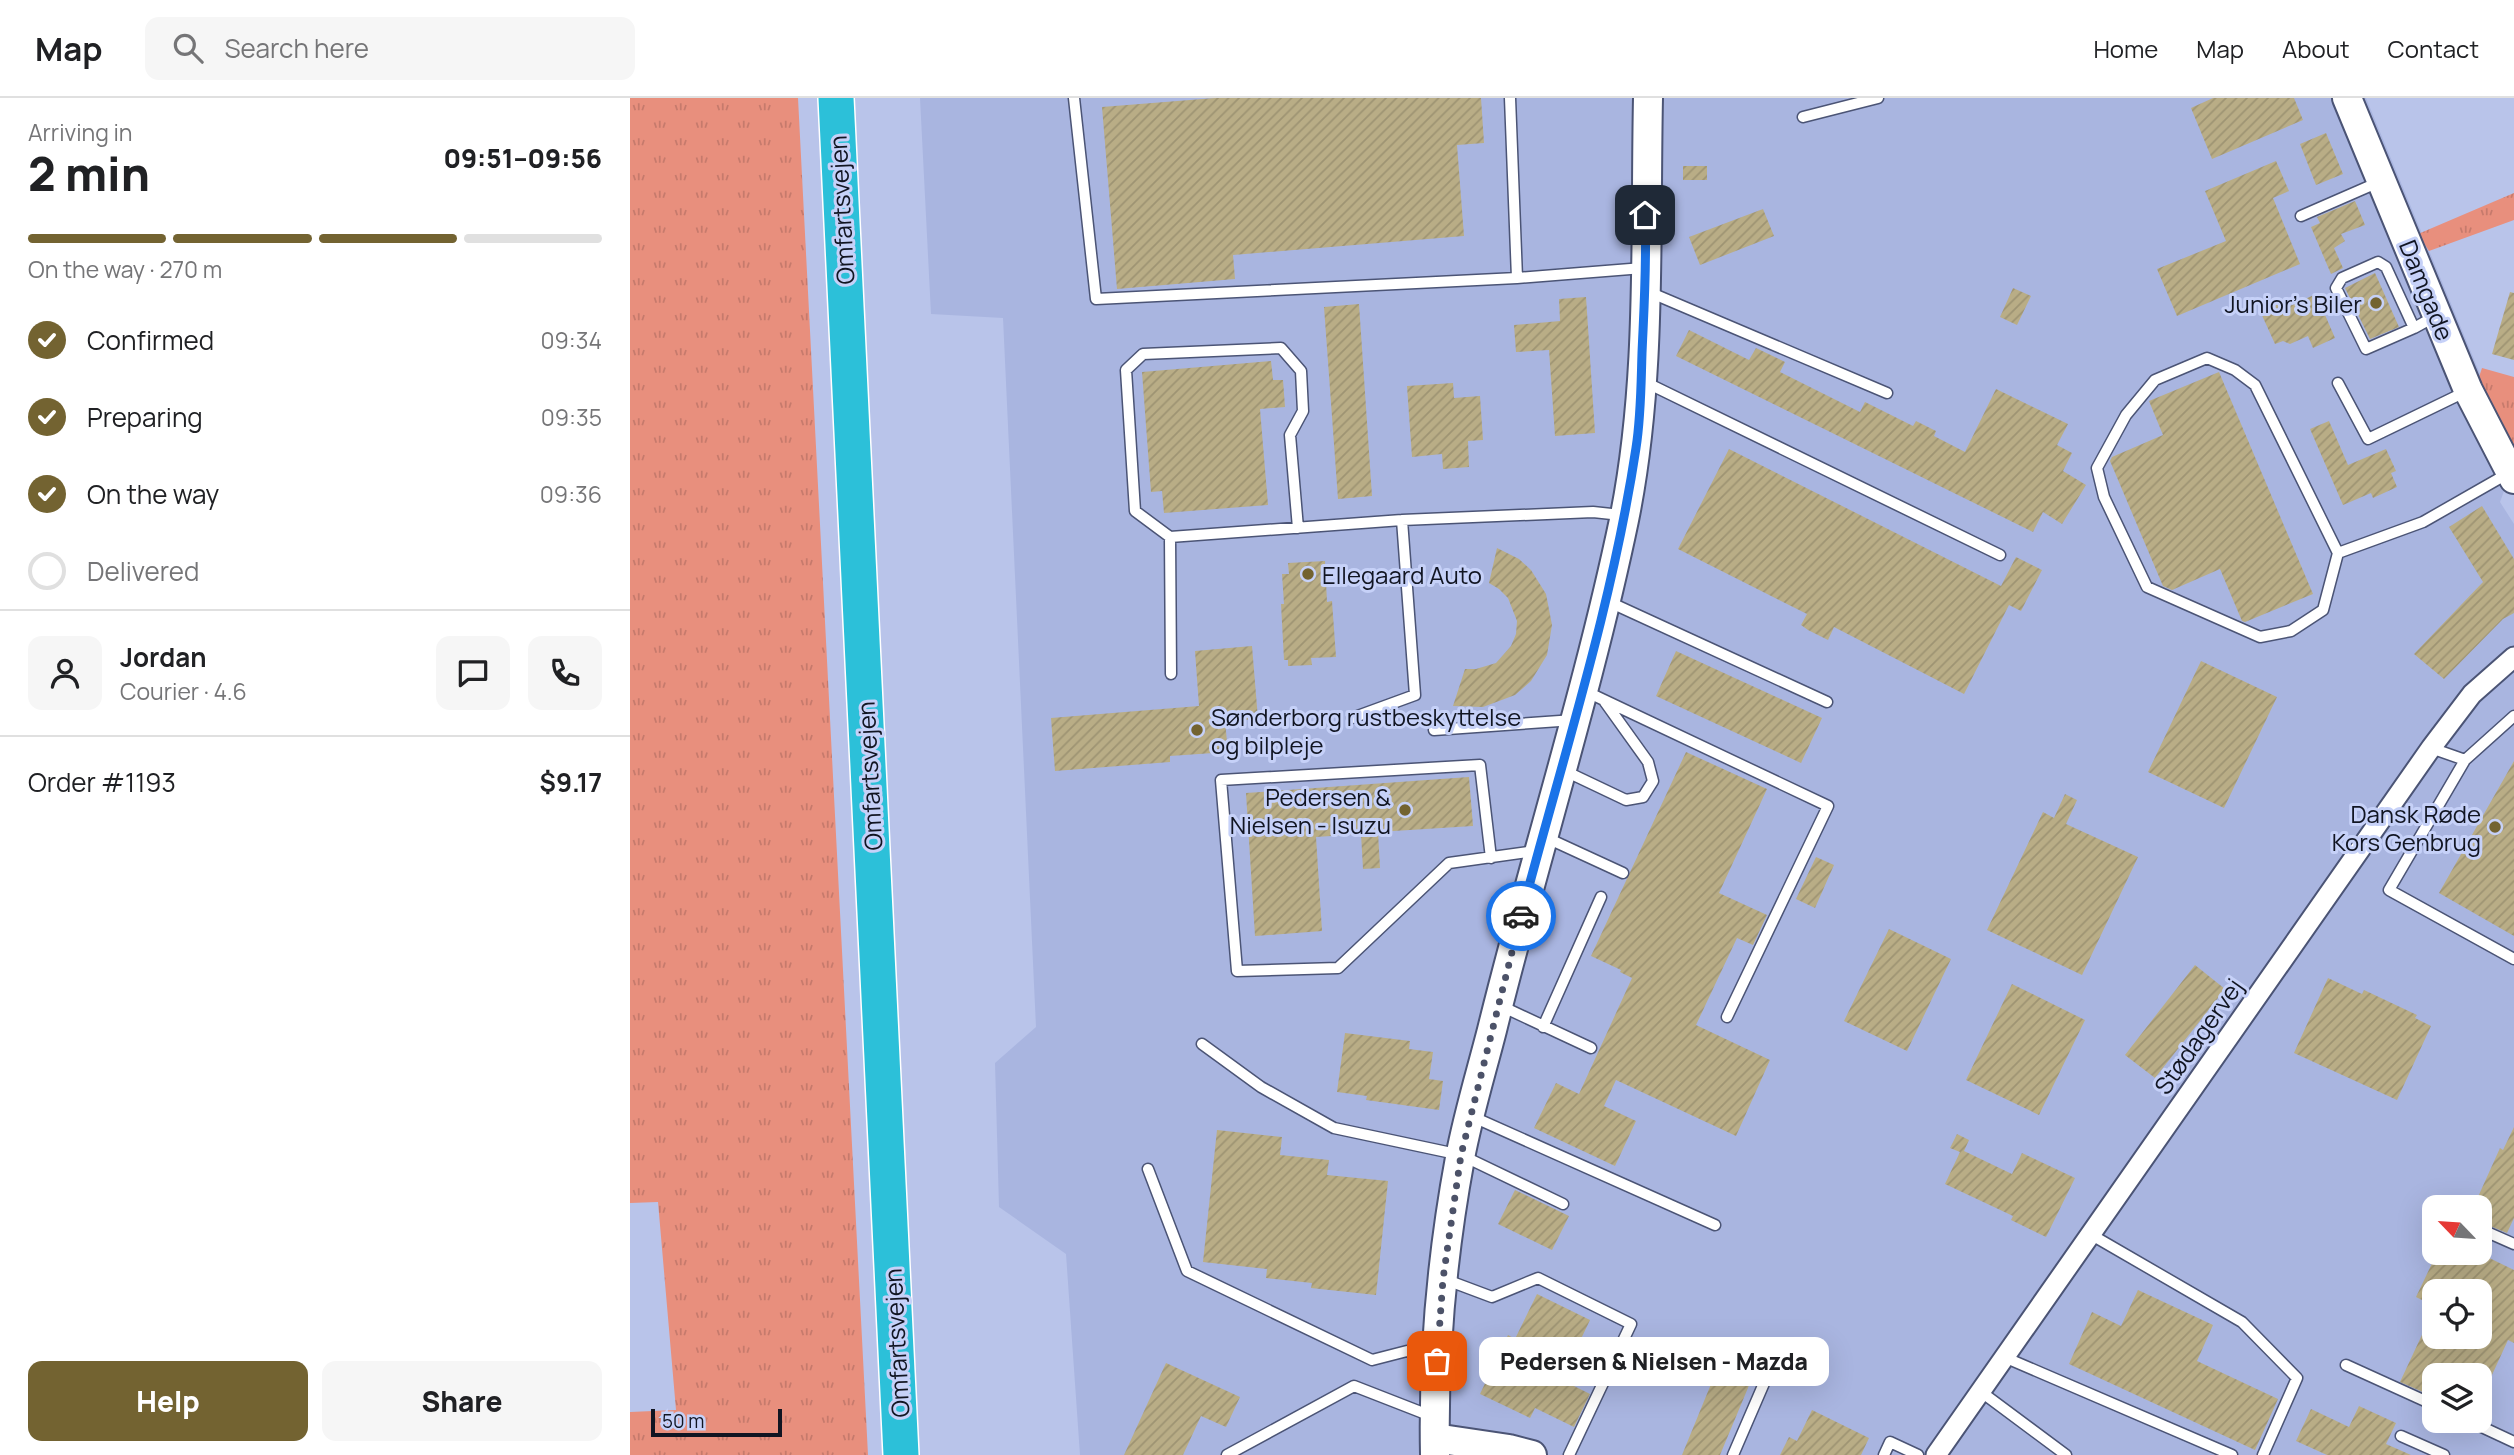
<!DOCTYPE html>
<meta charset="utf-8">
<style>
:root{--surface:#fff;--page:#f6f6f6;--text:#202124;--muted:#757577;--line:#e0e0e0;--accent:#736331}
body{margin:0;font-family:Manrope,sans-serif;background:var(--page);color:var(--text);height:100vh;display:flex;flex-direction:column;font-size:26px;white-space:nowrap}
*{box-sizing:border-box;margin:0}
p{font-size:23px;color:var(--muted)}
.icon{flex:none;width:38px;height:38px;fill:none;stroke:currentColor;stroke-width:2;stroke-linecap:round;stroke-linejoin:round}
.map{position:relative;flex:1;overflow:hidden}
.details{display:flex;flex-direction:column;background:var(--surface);width:630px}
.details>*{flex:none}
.needle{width:46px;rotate:295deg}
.controls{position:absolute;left:1792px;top:1097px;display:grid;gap:14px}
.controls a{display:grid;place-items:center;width:70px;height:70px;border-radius:14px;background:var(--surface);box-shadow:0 7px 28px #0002;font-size:35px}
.scale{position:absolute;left:21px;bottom:18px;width:131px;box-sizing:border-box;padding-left:7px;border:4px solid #111522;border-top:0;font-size:19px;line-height:24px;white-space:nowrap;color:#111522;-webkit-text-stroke:5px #c6d1f8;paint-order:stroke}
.pin{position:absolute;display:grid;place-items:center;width:60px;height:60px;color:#fff;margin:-30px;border-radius:14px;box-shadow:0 4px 10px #0006}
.courier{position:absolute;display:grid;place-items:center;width:70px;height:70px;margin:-35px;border:5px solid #1a73e8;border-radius:50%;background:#fff;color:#222;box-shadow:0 2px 9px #0007}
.bubble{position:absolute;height:49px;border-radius:14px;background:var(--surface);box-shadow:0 7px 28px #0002;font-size:23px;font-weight:800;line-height:49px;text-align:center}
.overview em{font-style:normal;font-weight:800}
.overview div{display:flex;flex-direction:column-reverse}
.overview{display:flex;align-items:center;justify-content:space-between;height:119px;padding:0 28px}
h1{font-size:46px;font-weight:800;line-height:52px}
.bar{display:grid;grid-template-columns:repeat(4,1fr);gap:10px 7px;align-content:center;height:84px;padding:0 28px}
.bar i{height:9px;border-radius:5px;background:var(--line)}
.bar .current{background:var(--accent)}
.bar p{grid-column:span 4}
.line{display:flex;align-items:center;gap:18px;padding:0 28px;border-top:2px solid var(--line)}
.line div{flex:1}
.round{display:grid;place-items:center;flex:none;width:74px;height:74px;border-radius:14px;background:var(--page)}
ol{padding:0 28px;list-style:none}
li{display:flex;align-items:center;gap:21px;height:77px}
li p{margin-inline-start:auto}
li .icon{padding:7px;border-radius:50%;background:var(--accent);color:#fff;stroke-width:4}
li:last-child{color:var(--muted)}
li i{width:38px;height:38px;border:4px solid var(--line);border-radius:50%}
.action{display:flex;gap:14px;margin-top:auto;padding:14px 28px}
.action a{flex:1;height:80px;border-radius:14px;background:var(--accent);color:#fff;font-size:28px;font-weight:800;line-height:80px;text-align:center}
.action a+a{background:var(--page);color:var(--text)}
header{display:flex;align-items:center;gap:42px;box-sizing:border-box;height:98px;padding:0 35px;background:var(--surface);border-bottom:2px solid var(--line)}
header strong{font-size:33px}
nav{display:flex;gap:38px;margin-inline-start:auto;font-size:24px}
.search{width:490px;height:63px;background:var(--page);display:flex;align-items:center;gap:18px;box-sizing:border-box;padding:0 24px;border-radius:14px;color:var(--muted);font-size:26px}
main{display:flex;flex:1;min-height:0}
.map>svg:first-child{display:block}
.built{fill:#a9b5e0;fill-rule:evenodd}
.grass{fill:url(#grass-tufts)}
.building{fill:url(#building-hatch)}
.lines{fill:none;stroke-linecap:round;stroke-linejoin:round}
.lane-casing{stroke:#4b5475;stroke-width:13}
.street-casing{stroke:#4b5475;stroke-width:23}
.secondary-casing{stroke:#4b5475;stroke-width:32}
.highway-casing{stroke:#fff;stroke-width:38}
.lane{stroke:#fff;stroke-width:10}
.street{stroke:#fff;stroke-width:19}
.secondary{stroke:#fff;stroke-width:28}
.highway{stroke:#2cc0d9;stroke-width:35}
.done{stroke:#4c5268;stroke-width:7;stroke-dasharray:0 12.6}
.route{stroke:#1a73e8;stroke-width:9}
.poi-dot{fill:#736331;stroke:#c6d1f8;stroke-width:2.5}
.labels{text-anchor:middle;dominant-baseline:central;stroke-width:6;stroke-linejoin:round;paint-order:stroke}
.street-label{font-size:24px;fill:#111522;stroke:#c6d1f8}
.poi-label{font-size:24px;fill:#111522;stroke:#c6d1f8;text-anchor:end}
</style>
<header>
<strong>Map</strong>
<div class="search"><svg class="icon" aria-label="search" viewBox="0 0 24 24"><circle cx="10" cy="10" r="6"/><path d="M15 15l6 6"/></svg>Search here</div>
<nav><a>Home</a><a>Map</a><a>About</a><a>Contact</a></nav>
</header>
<main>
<section class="details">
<div class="overview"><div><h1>2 min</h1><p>Arriving in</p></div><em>09:51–09:56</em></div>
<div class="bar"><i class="current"></i><i class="current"></i><i class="current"></i><i></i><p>On the way · 270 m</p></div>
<ol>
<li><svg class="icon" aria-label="check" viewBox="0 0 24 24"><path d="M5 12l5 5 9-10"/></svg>Confirmed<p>09:34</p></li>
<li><svg class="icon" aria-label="check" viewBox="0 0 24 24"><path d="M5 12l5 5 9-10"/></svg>Preparing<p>09:35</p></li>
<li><svg class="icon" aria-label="check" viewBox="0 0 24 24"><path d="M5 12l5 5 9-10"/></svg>On the way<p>09:36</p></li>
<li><i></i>Delivered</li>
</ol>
<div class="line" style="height:126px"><a class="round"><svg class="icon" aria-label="person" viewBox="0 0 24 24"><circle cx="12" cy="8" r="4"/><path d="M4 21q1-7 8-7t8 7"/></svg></a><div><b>Jordan</b><p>Courier · 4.6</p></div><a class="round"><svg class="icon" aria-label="chat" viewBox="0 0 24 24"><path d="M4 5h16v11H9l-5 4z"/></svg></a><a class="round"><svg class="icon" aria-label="phone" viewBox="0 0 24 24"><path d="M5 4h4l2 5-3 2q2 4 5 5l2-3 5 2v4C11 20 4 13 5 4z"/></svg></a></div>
<div class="line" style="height:91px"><div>Order #1193</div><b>$9.17</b></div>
<div class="action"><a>Help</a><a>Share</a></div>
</section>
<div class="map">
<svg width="1884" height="1357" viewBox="0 0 1884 1357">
<defs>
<pattern id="grass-tufts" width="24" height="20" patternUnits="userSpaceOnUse" patternTransform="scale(1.75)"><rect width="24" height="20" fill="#e88f7d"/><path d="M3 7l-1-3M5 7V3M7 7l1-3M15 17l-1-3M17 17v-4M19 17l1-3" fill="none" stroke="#c67a6c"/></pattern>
<pattern id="building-hatch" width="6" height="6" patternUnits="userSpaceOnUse" patternTransform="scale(1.75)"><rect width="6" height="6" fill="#b9ad86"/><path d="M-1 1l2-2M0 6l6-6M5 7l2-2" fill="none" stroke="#9e9473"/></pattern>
</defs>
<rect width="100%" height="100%" fill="#b9c4ea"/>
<path class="built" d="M290,0H1736L1884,358V366L1870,404L1884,426V1357H450L436,1156L369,1109L365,965L406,929L373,220L301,216ZM1804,1110H1850V1155H1804ZM1804,1194H1850V1239H1804ZM1804,1278H1850V1323H1804Z"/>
<path class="grass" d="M0,0H168L238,1357H0V1314L46,1312L28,1104L0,1105Z
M1884,95V122L1799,153L1788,136Z
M1852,270L1884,279V356L1847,285Z"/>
<path class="building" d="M585,0H851L854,45L827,47L834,138L603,157L605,181L487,191L472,9Z
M1583,0H1664L1673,22L1582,61L1561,10Z
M1696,35L1713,76L1686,87L1670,46Z
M1646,63L1659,93L1643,100L1670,166L1547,218L1527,171L1596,143L1575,93Z
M1053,68H1077V82H1053Z
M1725,103L1735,127L1711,136L1715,143L1704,150L1713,170L1701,176L1681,129L1690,125L1687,119Z
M1133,111L1144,138L1070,167L1059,139Z
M1745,175L1769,229L1740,241L1715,190Z
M1383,190L1401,198L1387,227L1370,219Z
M1880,194L1884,195V262L1862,256Z
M1686,196L1705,240L1683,250L1678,238L1660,246L1653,243L1645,246L1630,213L1646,206L1653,211Z
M956,199L965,335L925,338L919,252L886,254L884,227L930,223L929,201Z
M729,206L742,398L708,401L694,209Z
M1059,232L1119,262L1126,250L1155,264L1150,274L1230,314L1235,304L1283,328L1286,323L1306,333L1304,338L1335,354L1366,291L1438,326L1427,347L1442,355L1433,373L1456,387L1432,426L1413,414L1403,434L1046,258Z
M641,263L643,282H653L655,309L630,311L638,407L534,415L532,393L521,394L512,274Z
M1589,274L1683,496L1615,524L1612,523L1590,471L1542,492L1533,488L1480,363L1482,359L1533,337L1519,303Z
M823,285L824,300L850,298L853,342L838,343L839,369L813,371L812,356L782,359L777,288Z
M1699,323L1718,367L1756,351L1766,373L1761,375L1767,389L1743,400L1741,395L1713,407L1680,331Z
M1099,351L1371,488L1386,459L1412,472L1391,513L1379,507L1334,596L1204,529L1198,542L1178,532L1171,527L1177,516L1048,451Z
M1852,408L1884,461V515L1873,521L1814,581L1784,556L1853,484L1819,429Z
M867,450L889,461L901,472L916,496L922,527L917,557L901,583L885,597L853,609L823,608L835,571H846L866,565L881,548L886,536L887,523L878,500L869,491L859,485Z
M695,463L697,504L702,503L706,559L681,560L682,567L658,568V562H654L651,506H654L652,476H659L658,465Z
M622,548L628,621L595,623L598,654L540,658V664L425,673L421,620L569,608L565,553Z
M1046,553L1192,620L1171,665L1026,598Z
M1571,563L1647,599L1594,710L1518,674Z
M1056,654L1137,691L1089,795L1137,817L1123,847L1107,840L1066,927L1140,962L1106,1038L986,982L974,1008L1006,1023L985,1068L904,1030L926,985L949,996L1002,880L990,874L991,872L961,858Z
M1884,663V838L1809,795Z
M839,679L843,728L748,734L750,770L733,771L731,736L686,739L692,833L625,838L616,695Z
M1435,696L1447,702L1436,726L1508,759L1452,877L1357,832L1413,714L1424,720Z
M1186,759L1204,767L1185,810L1166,801Z
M1259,831L1321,861L1277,953L1214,923Z
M1565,867L1595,891L1525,980L1495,957Z
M1698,880L1732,896L1734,892L1787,917L1785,920L1801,928L1767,1002L1664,955Z
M1382,886L1455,922L1409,1017L1336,982Z
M715,935L780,943L779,951L803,954L799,981L813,983L809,1012L736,1002L737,998L707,994Z
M1884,1029V1120L1877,1135L1850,1124V1110H1843L1870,1050L1873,1052Z
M587,1032L652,1039L650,1057L699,1062L697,1077L758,1083L746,1197L681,1190L682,1185L636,1180L637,1171L573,1164Z
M1327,1036L1339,1042L1334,1053L1382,1076L1392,1055L1445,1080L1416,1139L1381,1122L1383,1118L1315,1086L1330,1054L1320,1050Z
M885,1092L939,1118L922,1152L868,1126Z
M1807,1155H1849L1884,1172V1245L1878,1242L1850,1303V1278H1804V1299L1770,1284L1804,1211V1239H1826L1850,1250V1194H1804V1208L1786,1199Z
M1508,1192L1583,1227L1567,1263L1648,1301L1625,1352L1439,1266L1462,1214L1491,1228Z
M907,1196L960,1222L940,1264L950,1269L942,1287L960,1296L944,1329L905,1310L900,1320L850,1296L878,1237L885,1241Z
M1004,1240L1022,1249L1010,1272L992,1263Z
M1097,1247L1130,1261L1090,1357H1052Z
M536,1265L610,1299L596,1329L571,1318L553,1357H494Z
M1729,1308L1766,1325L1756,1346L1781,1357H1697L1666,1343L1681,1311L1719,1329Z
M1182,1312L1239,1340L1231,1357H1150L1159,1339L1167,1343Z"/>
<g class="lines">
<defs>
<path id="lane" d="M444,0L466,201L887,180L1013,170
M880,0L887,180
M1173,19L1248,0
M1671,118L1749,84
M1019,194L1257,295
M1784,230L1736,251L1706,190L1712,180L1748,164L1756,169L1784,230L1804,219
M1015,284L1370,457
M1708,285L1738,341L1835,294
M668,430L660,337L673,313L671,273L651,250L513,256L496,272L505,413L540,439L772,422L963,414L991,417
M540,439L541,576
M1708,455L1693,512L1661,533L1630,539L1517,489L1474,399L1467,370L1496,317L1525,282L1577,260L1605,272L1625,287L1708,455L1793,424L1877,376
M977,503L1197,604
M957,594L1198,708L1097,919
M722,620L785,597L772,422
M804,632L944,622
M1801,650L1835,662L1884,618
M1835,662L1759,792L1884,861
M935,673L996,702L1013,699L1023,683L1018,664L975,604
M917,740L993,775
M861,760L850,667L591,682L607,873L708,870L819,765L905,753
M871,908L961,950
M913,929L971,799
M572,946L631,989L704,1030L831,1057L933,1106
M841,1018L1085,1127
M518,1071L557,1173L742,1262L777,1253L803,1262
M1850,1131L1884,1146
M1460,1136L1612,1224L1667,1280L1633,1357
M814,1181L862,1199L908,1180L1001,1226L939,1357
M1374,1259L1602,1357
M1716,1267L1804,1307
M1350,1293L1436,1357
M1839,1323L1884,1344
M1771,1338L1814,1357
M597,1357L724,1288L801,1318
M1103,1357L1138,1276
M1254,1357L1260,1344L1288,1357"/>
<path id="street" d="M1306,1357L1801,650L1842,596L1884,559"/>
<path id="secondary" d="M1717,0L1838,292L1884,381
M805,1340L879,1351L902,1357
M805,1357C803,1258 812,1157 830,1060C838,1017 851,975 862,932C904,761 958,594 994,422C1022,284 1015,140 1018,0"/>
<path id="highway" d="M206,0L271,1357"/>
</defs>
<use href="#lane" class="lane-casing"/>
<use href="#street" class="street-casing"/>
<use href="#secondary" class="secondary-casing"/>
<use href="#highway" class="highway-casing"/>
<use href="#lane" class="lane"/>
<use href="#street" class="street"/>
<use href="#secondary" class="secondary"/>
<use href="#highway" class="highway"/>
</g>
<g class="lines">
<path class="done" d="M807,1263L813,1181L831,1057L891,818"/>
<path class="route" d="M891,818C932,662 982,509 1006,350C1011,319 1011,286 1012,255C1014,209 1017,164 1015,117"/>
</g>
<g class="poi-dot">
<circle cx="1746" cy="205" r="7"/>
<circle cx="678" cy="476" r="7"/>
<circle cx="567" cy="632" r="7"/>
<circle cx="775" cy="712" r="7"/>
<circle cx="1865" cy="729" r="7"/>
</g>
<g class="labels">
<g class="street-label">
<text transform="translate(211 112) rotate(-93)">Omfartsvejen</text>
<text transform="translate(1797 192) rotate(68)">Damgade</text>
<text transform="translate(239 678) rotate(-93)">Omfartsvejen</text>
<text transform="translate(1568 938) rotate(-55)">Stødagervej</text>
<text transform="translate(266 1245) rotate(-93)">Omfartsvejen</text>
</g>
<g class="poi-label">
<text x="1732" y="205">Junior's Biler</text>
<text x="692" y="476" text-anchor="start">Ellegaard Auto</text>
<text x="581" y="618" text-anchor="start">Sønderborg rustbeskyttelse<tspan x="581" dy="28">og bilpleje</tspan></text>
<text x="761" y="698">Pedersen &amp;<tspan x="761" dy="28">Nielsen - Isuzu</tspan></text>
<text x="1851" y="715">Dansk Røde<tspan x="1851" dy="28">Kors Genbrug</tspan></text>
</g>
</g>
</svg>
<div class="controls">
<a><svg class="needle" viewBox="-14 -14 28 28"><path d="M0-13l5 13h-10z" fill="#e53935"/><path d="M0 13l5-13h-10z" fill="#757577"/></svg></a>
<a><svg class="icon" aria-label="locate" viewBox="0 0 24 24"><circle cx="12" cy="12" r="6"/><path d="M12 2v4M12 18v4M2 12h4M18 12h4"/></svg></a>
<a><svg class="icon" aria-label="layers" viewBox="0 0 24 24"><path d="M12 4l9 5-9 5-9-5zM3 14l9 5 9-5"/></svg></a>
</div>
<div class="scale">50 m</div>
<div class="pin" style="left:807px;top:1263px;background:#ea580c"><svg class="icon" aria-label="bag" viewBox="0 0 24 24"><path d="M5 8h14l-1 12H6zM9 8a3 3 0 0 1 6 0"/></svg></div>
<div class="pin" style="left:1015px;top:117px;background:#1f2937"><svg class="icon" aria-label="home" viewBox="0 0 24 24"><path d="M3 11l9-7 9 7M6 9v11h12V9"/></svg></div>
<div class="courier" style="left:891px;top:818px"><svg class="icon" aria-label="car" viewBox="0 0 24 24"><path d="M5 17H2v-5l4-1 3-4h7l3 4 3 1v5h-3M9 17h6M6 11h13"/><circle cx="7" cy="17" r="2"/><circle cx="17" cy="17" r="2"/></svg></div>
<div class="bubble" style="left:849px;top:1239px;width:350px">Pedersen &amp; Nielsen - Mazda</div>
</div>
</main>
